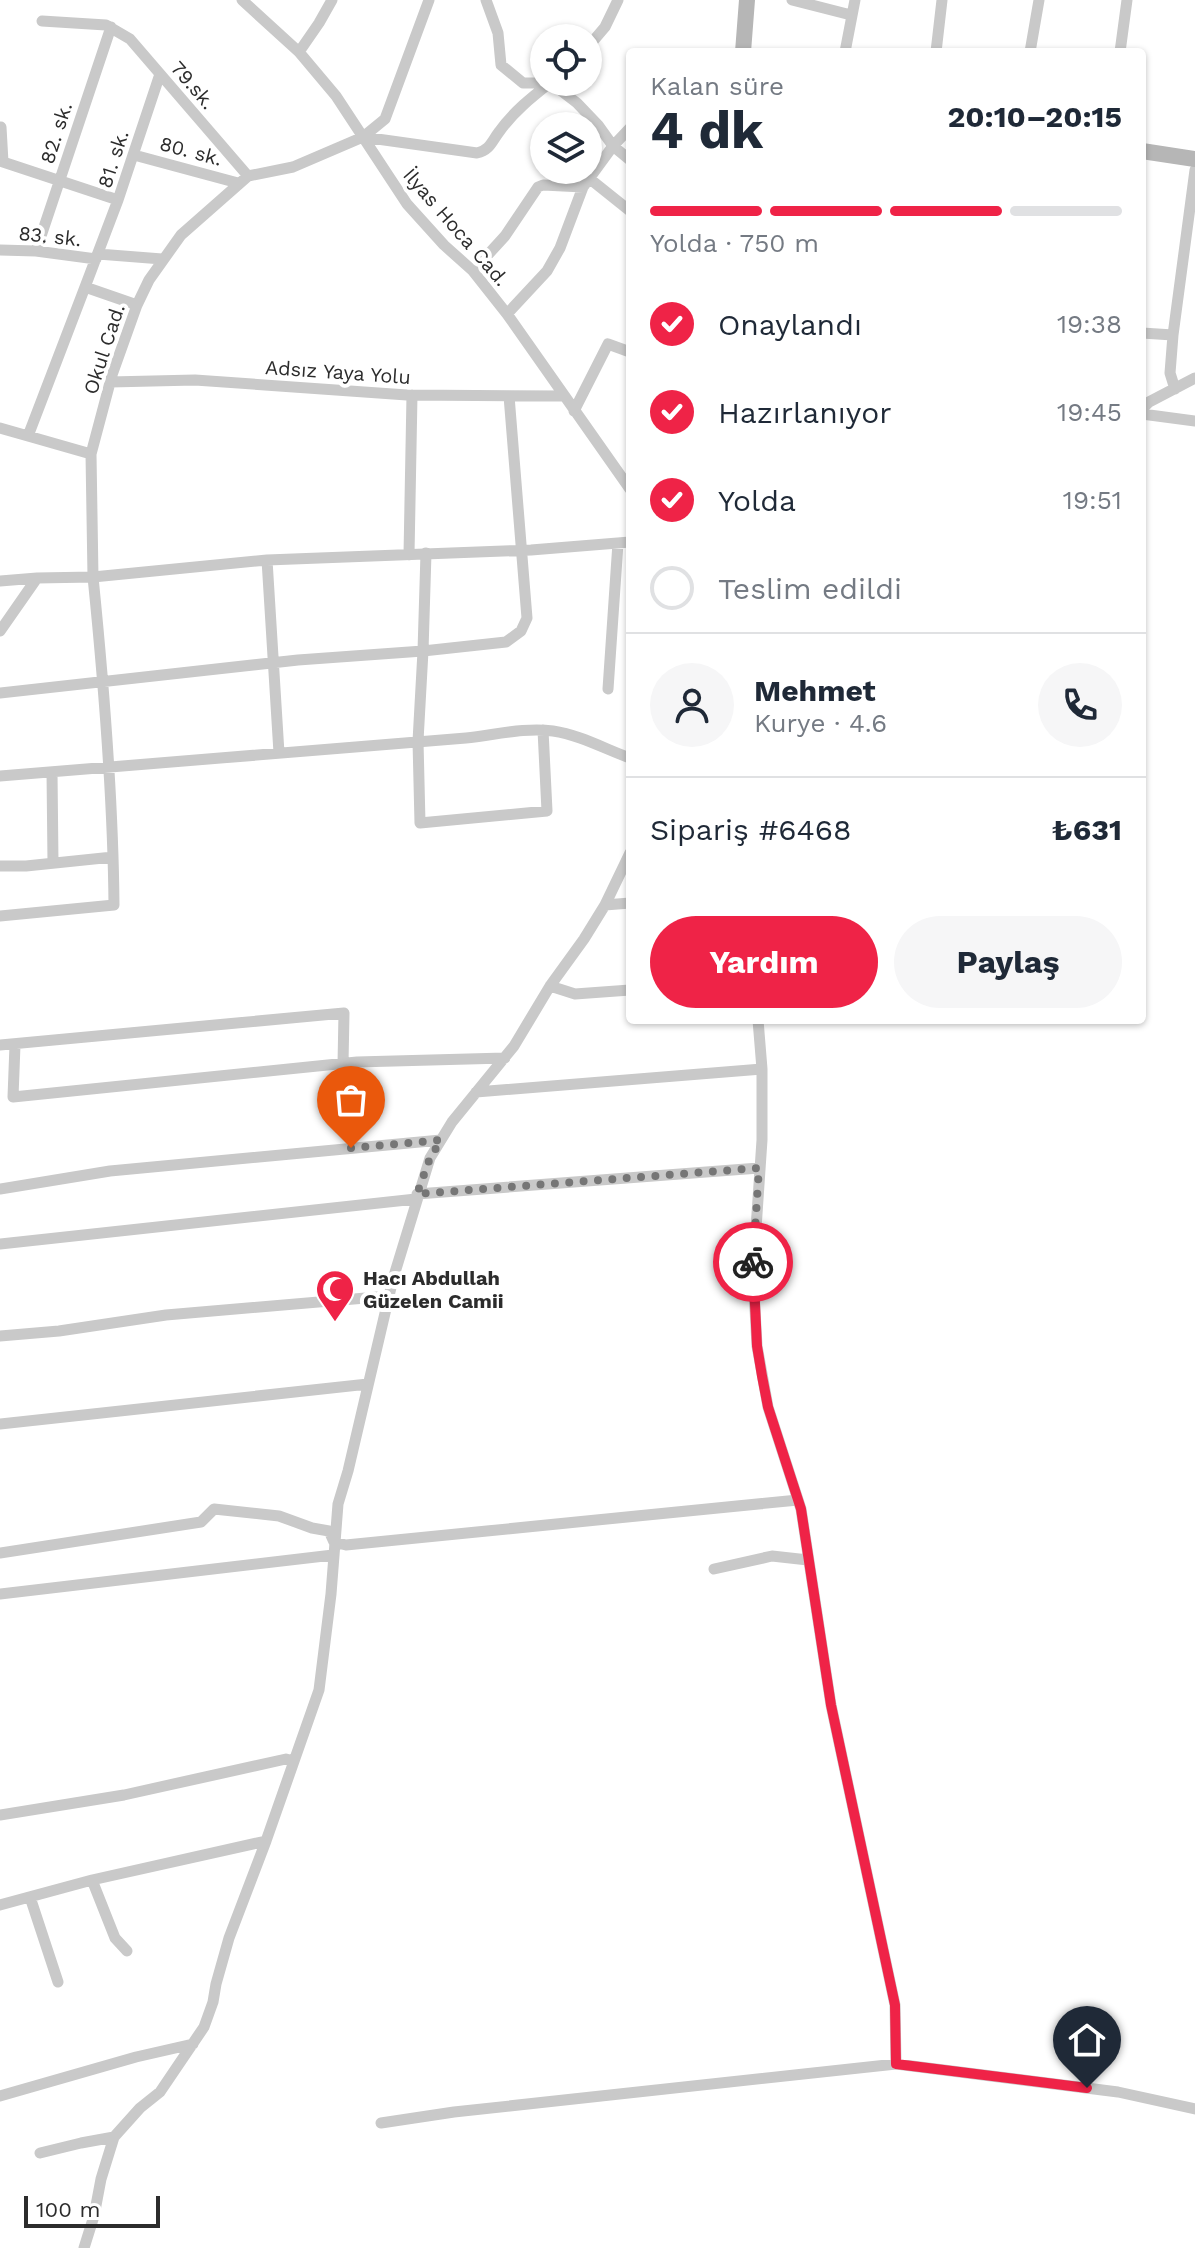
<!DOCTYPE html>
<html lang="tr">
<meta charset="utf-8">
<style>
:root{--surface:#fff;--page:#f6f6f7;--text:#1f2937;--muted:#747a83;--line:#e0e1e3;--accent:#ef2347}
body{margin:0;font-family:"Work Sans",sans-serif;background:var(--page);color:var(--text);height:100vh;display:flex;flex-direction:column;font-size:30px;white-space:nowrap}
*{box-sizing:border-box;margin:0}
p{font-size:26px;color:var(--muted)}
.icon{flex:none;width:44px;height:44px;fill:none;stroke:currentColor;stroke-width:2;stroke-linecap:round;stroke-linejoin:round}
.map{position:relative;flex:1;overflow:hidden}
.panel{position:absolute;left:626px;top:48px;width:520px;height:976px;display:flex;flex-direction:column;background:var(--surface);border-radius:8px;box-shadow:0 2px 6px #0004}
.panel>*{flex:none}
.fabs{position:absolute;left:530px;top:24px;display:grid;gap:16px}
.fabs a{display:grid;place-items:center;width:72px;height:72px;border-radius:50%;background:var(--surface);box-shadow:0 2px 6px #0004;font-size:40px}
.scale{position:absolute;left:24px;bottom:20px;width:136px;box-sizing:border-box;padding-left:8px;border:4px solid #2c2c2c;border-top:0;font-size:22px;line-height:28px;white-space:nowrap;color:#2c2c2c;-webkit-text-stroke:6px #fff;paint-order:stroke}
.pin{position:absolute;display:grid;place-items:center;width:68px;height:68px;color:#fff;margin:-82px -34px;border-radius:50% 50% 50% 0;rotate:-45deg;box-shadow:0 0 8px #0007}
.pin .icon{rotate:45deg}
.courier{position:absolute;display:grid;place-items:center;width:80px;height:80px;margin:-40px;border:6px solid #ef2347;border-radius:50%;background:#fff;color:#222;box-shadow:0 2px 10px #0007}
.summary em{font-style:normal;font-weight:700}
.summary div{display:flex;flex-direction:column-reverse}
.summary{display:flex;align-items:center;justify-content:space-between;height:136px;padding:0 24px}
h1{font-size:52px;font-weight:700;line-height:60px}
.bar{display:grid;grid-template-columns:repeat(4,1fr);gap:12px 8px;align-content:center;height:96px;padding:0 24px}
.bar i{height:10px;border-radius:6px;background:var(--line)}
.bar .on{background:var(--accent)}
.bar p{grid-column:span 4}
.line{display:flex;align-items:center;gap:20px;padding:0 24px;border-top:2px solid var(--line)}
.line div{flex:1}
.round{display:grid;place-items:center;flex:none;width:84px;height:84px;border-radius:42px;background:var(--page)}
ol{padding:0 24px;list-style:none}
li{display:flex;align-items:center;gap:24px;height:88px}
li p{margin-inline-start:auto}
li .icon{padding:8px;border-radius:50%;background:var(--accent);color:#fff;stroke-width:4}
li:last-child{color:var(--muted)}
li i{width:44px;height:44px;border:4px solid var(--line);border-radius:50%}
.button{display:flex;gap:16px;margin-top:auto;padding:16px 24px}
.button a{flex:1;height:92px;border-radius:48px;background:var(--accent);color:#fff;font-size:32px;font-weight:700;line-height:92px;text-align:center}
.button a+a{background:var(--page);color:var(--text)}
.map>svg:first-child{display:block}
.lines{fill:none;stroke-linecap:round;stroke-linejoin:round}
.street{stroke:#c9c9c9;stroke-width:11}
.secondary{stroke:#b6b6b6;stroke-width:16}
.done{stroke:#767676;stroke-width:8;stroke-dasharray:0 14.4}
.route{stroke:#ef2347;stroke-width:10}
.labels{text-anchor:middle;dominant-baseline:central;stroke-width:8;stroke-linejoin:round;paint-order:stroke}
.street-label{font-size:20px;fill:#2c2c2c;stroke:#fff}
.poi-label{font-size:20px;font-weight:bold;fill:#2c2c2c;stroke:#fff;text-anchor:start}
</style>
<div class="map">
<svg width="1195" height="2248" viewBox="0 0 1195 2248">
<rect width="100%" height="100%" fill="#fff"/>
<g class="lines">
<path class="street" d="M242,0L299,52L336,96L407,204L444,245L473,271L507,314L630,489
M486,0L498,33L501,65L523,83H551L577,103L598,125L613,146L630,160
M792,0L851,15
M42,21L106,25L130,39L248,176
M588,47L605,27L618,0
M299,52L319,23L332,0
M845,52L855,0
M936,52L942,0
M1030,52L1039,0
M1120,52L1127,0
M1,127L3,162L118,200
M363,137L477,153C490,150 492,141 499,132C513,112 532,97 551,82
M134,155L238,183
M590,179L630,211
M0,250L36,251L96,259
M36,251L111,27
M98,254L162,259
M473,271L505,236L538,187L543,185L583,187L613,146L630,128
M85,287L118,200L160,74
M507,314L547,271L560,248L583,187
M1142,333L1173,335
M110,382L195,380L407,395L564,396
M1175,389L1170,373L1173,335L1195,170
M509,396L527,618L521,631L506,642L423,651L418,741L420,823L547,811L543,730
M1142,409L1149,402L1195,378
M574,411L608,344L630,352
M1142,414L1195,421
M0,428L28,436
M91,454L28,436L85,287L137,305
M409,555L412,395
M267,560L279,753
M0,581L37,578
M0,631L37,578L93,577L91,454L112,375L137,305L149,280L181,235L248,176L293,167L363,137L385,119L429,0
M608,689L618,543
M0,693L298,660L423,651L426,553
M52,772L53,863
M0,776L466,738C495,735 525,727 553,731C580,735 605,749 630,758
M0,866H26L113,857
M605,905L630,903
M0,916L114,905C113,795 104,686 93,577L267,560L531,550L630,542
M550,986L575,994L630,990
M758,1020L762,1069V1140L753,1273L757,1346L768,1407L801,1509L831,1705L895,2005L896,2064
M0,1045L344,1013L343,1064
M15,1045L13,1097L357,1062L505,1058
M476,1092L762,1069
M0,1189L110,1171L441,1140
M417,1194L759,1168
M0,1244L416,1199
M0,1336L59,1331L166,1315L389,1296
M0,1424L368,1384
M0,1553L201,1522L214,1509L279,1516L312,1528L329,1531L334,1542L346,1545L798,1500
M714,1569L772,1556L808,1560
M0,1594L333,1555
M0,1815L124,1795L286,1759L294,1761
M92,1880L115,1938L127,1951
M30,1897L58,1982
M0,1905L92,1880L266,1841
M0,2096L136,2057L193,2044
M381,2123L454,2112L896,2064L1118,2092L1195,2109
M40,2153L81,2143L114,2137
M84,2248L94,2216L101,2179L114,2137L140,2108L160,2092L204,2027L213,2002L216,1984L229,1938L266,1841L319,1690L331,1594L338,1504L348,1471L393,1279L430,1158L452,1122L514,1046L550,986L584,939L605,905L630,853"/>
<path class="secondary" d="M743,52L747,0
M1142,151L1195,159"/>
</g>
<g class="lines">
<path class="done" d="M351,1148L441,1140L430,1158L417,1194L759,1168L753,1262"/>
<path class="route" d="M753,1262L757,1346L762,1376L768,1407L801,1509L831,1705L895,2005L896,2064L1087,2088"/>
</g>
<defs>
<symbol id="mosque-pin" viewBox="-11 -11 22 30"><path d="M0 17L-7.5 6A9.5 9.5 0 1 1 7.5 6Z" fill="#ef2347" stroke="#fff"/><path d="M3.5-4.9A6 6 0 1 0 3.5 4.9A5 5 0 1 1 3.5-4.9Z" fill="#fff"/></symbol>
</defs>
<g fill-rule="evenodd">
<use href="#mosque-pin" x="313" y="1267" width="44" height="60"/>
</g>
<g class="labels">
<g class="street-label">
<text transform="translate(193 85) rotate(49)">79.sk.</text>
<text transform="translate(56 133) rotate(-72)">82. sk.</text>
<text transform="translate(191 151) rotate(15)">80. sk.</text>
<text transform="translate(113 159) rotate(-72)">81. sk.</text>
<text transform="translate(456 227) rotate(49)">İlyas Hoca Cad.</text>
<text transform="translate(50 236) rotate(6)">83. sk.</text>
<text transform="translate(104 349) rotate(-72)">Okul Cad.</text>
<text transform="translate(338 372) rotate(4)">Adsız Yaya Yolu</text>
</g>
<g class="poi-label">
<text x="363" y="1278">Hacı Abdullah<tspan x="363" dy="23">Güzelen Camii</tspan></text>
</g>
</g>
</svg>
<div class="fabs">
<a><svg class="icon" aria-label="locate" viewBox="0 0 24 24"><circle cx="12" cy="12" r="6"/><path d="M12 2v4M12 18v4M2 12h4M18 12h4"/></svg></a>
<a><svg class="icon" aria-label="layers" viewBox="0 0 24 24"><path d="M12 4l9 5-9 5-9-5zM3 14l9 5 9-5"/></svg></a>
</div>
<div class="scale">100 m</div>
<div class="pin" style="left:351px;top:1148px;background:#ea580c"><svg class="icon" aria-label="bag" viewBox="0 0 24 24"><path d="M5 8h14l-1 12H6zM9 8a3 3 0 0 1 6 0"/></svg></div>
<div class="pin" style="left:1087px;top:2088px;background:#1f2937"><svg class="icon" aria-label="home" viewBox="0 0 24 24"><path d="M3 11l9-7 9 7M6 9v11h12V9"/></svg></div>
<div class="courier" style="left:753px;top:1262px"><svg class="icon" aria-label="bike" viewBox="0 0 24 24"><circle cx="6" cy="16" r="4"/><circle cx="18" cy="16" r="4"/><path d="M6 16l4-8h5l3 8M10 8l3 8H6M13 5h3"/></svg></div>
<section class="panel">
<div class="summary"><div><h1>4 dk</h1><p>Kalan süre</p></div><em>20:10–20:15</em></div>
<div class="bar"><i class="on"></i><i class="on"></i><i class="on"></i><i></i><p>Yolda · 750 m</p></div>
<ol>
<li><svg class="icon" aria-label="check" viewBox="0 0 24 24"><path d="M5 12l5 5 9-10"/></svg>Onaylandı<p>19:38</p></li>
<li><svg class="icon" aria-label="check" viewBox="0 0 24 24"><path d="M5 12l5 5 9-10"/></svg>Hazırlanıyor<p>19:45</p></li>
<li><svg class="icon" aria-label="check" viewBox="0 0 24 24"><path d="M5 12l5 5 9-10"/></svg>Yolda<p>19:51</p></li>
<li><i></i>Teslim edildi</li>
</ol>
<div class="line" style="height:144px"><a class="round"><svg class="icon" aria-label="person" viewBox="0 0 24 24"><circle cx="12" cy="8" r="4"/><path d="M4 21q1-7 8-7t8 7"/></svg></a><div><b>Mehmet</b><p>Kurye · 4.6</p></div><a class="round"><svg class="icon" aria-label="phone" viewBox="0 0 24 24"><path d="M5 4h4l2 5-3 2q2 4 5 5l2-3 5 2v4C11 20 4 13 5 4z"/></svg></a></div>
<div class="line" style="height:104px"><div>Sipariş #6468</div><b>₺631</b></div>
<div class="button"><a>Yardım</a><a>Paylaş</a></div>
</section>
</div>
